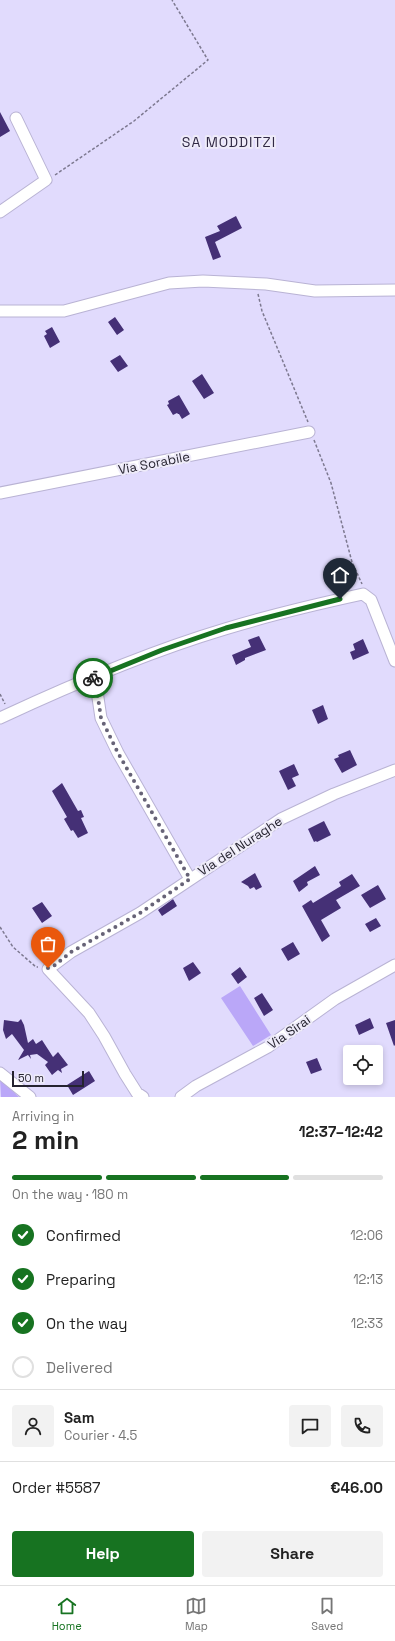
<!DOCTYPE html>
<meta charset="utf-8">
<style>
:root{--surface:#fff;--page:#f2f2f2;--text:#222;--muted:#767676;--line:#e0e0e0;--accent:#177321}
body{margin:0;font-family:"Space Grotesk",sans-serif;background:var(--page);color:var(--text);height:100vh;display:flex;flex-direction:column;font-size:15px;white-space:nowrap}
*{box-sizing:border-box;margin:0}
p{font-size:13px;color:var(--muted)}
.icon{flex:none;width:22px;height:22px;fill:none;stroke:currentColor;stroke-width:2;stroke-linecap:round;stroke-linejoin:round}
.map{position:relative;height:1097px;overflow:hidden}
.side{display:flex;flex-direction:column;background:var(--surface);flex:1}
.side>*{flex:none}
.controls{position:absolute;left:343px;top:1045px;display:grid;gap:8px}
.controls a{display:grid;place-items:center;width:40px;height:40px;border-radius:4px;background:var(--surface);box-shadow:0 2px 6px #0003;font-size:20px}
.scale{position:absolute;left:12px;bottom:10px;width:72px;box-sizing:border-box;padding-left:4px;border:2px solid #25232f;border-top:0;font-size:11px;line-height:14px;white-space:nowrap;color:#25232f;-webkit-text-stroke:3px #eeebf9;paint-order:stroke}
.pin{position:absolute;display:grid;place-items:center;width:34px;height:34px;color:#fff;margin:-41px -17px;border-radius:50% 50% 50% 0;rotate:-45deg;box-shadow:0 0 4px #0007}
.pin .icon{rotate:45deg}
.courier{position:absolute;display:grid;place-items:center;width:40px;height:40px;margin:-20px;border:3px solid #177321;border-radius:50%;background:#fff;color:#222;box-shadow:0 1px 5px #0007}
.summary em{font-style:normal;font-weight:800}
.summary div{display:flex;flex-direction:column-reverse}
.summary{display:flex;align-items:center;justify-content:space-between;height:68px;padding:0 12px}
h1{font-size:26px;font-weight:800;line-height:30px}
.bar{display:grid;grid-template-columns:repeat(4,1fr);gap:6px 4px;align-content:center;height:48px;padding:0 12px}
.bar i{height:5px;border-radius:3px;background:var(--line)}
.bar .on{background:var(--accent)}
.bar p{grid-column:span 4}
.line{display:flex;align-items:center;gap:10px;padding:0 12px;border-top:1px solid var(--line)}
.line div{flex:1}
.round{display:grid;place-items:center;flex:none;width:42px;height:42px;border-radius:4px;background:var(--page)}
ol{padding:0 12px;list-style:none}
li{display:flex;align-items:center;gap:12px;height:44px}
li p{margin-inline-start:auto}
li .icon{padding:4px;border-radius:50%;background:var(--accent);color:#fff;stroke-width:4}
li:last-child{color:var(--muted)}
li i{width:22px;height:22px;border:2px solid var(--line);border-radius:50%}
.cta{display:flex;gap:8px;margin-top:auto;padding:8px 12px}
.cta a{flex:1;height:46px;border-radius:4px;background:var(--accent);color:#fff;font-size:16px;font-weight:800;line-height:46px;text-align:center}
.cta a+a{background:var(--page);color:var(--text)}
.tab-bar{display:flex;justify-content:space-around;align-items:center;height:56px;border-top:1px solid var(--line);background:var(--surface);font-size:11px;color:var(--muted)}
.tab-bar a{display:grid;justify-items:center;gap:2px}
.tab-bar .on{color:var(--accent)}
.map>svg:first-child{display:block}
.green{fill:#baa7f8}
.building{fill:#453076}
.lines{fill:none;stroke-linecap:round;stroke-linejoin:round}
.minor-casing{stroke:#b9b3d4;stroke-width:13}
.path{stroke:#7d7990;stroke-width:1.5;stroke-dasharray:3 2;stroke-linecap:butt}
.minor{stroke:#fff;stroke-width:11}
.done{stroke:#676377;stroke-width:4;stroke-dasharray:0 7.2}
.route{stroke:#177321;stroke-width:5}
.labels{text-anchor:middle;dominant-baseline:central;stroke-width:4;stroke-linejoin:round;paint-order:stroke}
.street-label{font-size:13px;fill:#25232f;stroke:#eeebf9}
.neighbourhood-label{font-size:14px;letter-spacing:1px;fill:#302944;stroke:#eeebf9}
</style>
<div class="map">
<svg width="395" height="1097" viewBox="0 0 395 1097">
<rect width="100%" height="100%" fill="#e1dbfd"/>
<path class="green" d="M240,986L271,1035L253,1046L221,998Z
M0,1079L19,1097H1Z"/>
<path class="building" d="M0,112L10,131L0,137Z
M236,216L242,228L215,242L221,257L213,260L205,237L220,231L217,226Z
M115,317L124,330L117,335L108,322Z
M52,327L60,342L50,348L44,336L47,334L45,331Z
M120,355L128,366L118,372L110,361Z
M202,374L214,393L204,399L192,381Z
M179,395L190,414L182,419L179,414H178L177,413L173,415L167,405L169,404L168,401Z
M259,636L266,650L245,658V660L236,665L232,655L251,647L248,640Z
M363,639L369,653L353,660L350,652L355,650L353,644Z
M323,705L328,719L318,724L312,710Z
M350,750L357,765L342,773L334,759L339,757L338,755Z
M294,764L299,775L292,778L296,786L288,790L279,771Z
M62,783L78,811L81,810L84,817L81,818L88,833L78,838L73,830L71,831L64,819L67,817L52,791Z
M324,821L331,835L317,842L316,841L314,842L308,829Z
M315,866L320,875L307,882L308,885L299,892L293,881Z
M255,873L262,887L256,890L254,887L250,889L248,886L241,882Z
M352,874L360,886L336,900L341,908L321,920L330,936L322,942L302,906L311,900L313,903L341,886L339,882Z
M378,885L386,899L370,908L361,895Z
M173,899L177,906L162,916L158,910Z
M42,902L52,916L42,923L32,908Z
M376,918L381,926L370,932L365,924Z
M293,942L300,954L288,961L281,949Z
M193,962L201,973L189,981L183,968Z
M240,967L247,977L238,984L231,974Z
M262,993L273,1010L264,1016L254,998Z
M370,1018L374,1028L359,1035L355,1025Z
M21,1019L24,1025L28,1043L33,1039L36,1044L42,1040L53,1057L58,1052L68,1065L61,1069L62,1073L58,1070L52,1075L45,1065L48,1062L37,1054L30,1055L31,1059L28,1055L18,1060L24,1050L12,1034L6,1039L3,1030L4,1020L18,1022Z
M395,1020V1045L394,1046L386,1023Z
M317,1058L322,1070L311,1074L306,1062Z
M89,1071L95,1081L73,1095L67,1085Z"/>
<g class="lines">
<defs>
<path id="minor" d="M0,212L46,180L16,118
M0,311H64L169,283L203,281L266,284L315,291L395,290
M0,493L309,432
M88,680L97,691L101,718L118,753L190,879
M0,718C73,684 148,652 225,629C270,615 317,604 363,594L371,600L395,661
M0,1073L30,1097
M143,1097L137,1093L125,1074L104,1036L89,1013L48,969L71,952L140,913L281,819L334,794L395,770
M181,1097L196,1086L268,1047L335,999L395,965"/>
</defs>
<use href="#minor" class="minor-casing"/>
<path class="path" d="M55,175L134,121L208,60L172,0
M258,294L262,311L308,422
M314,440L331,483L352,562L362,584
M0,694L5,704
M0,927L13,947L36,967H38"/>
<use href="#minor" class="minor"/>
</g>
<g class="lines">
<path class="done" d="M48,968L55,965L71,952L140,913L190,879L118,753L101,718L97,691L88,680L93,678"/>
<path class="route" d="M93,678L162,650L226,628L340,599"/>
</g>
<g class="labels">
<g class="street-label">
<text transform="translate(154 463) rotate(-11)">Via Sorabile</text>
<text transform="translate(240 846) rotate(-33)">Via del Nuraghe</text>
<text transform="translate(289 1032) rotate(-35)">Via Sirai</text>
</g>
<g class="neighbourhood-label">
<text x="229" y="142">SA MODDITZI</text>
</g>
</g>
</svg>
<div class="controls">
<a><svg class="icon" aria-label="locate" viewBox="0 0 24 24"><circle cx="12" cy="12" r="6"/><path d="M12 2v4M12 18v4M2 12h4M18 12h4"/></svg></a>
</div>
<div class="scale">50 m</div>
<div class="pin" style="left:48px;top:968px;background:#ea580c"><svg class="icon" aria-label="bag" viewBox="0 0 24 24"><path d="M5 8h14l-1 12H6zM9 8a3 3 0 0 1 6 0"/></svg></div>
<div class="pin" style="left:340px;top:599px;background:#1f2937"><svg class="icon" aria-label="home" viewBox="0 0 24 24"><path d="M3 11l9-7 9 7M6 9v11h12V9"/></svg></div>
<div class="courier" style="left:93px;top:678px"><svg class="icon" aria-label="bike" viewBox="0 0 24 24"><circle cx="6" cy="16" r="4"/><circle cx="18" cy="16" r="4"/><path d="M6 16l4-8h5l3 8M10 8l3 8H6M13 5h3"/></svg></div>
</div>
<section class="side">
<div class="summary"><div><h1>2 min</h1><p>Arriving in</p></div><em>12:37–12:42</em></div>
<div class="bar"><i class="on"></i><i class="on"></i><i class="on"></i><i></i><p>On the way · 180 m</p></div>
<ol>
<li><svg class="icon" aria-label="check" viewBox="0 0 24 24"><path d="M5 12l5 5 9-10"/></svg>Confirmed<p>12:06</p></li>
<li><svg class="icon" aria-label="check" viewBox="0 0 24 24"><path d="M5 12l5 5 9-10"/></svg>Preparing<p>12:13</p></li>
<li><svg class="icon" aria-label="check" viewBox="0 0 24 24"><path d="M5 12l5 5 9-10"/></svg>On the way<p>12:33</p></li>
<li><i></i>Delivered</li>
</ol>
<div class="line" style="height:72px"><a class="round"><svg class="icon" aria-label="person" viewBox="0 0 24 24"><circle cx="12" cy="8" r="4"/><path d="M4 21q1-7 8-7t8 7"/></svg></a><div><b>Sam</b><p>Courier · 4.5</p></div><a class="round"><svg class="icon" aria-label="chat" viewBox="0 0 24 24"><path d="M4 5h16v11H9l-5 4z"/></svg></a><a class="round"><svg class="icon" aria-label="phone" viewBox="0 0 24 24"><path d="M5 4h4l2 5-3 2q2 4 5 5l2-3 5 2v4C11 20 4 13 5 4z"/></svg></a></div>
<div class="line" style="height:52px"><div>Order #5587</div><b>€46.00</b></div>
<div class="cta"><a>Help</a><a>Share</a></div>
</section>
<nav class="tab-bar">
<a class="on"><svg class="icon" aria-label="home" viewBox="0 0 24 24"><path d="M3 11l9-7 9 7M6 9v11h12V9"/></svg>Home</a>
<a><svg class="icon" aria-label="map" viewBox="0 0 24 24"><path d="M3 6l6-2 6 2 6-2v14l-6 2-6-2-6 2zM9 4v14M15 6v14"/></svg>Map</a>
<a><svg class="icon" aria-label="saved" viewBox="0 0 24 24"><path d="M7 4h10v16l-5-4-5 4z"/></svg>Saved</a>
</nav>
